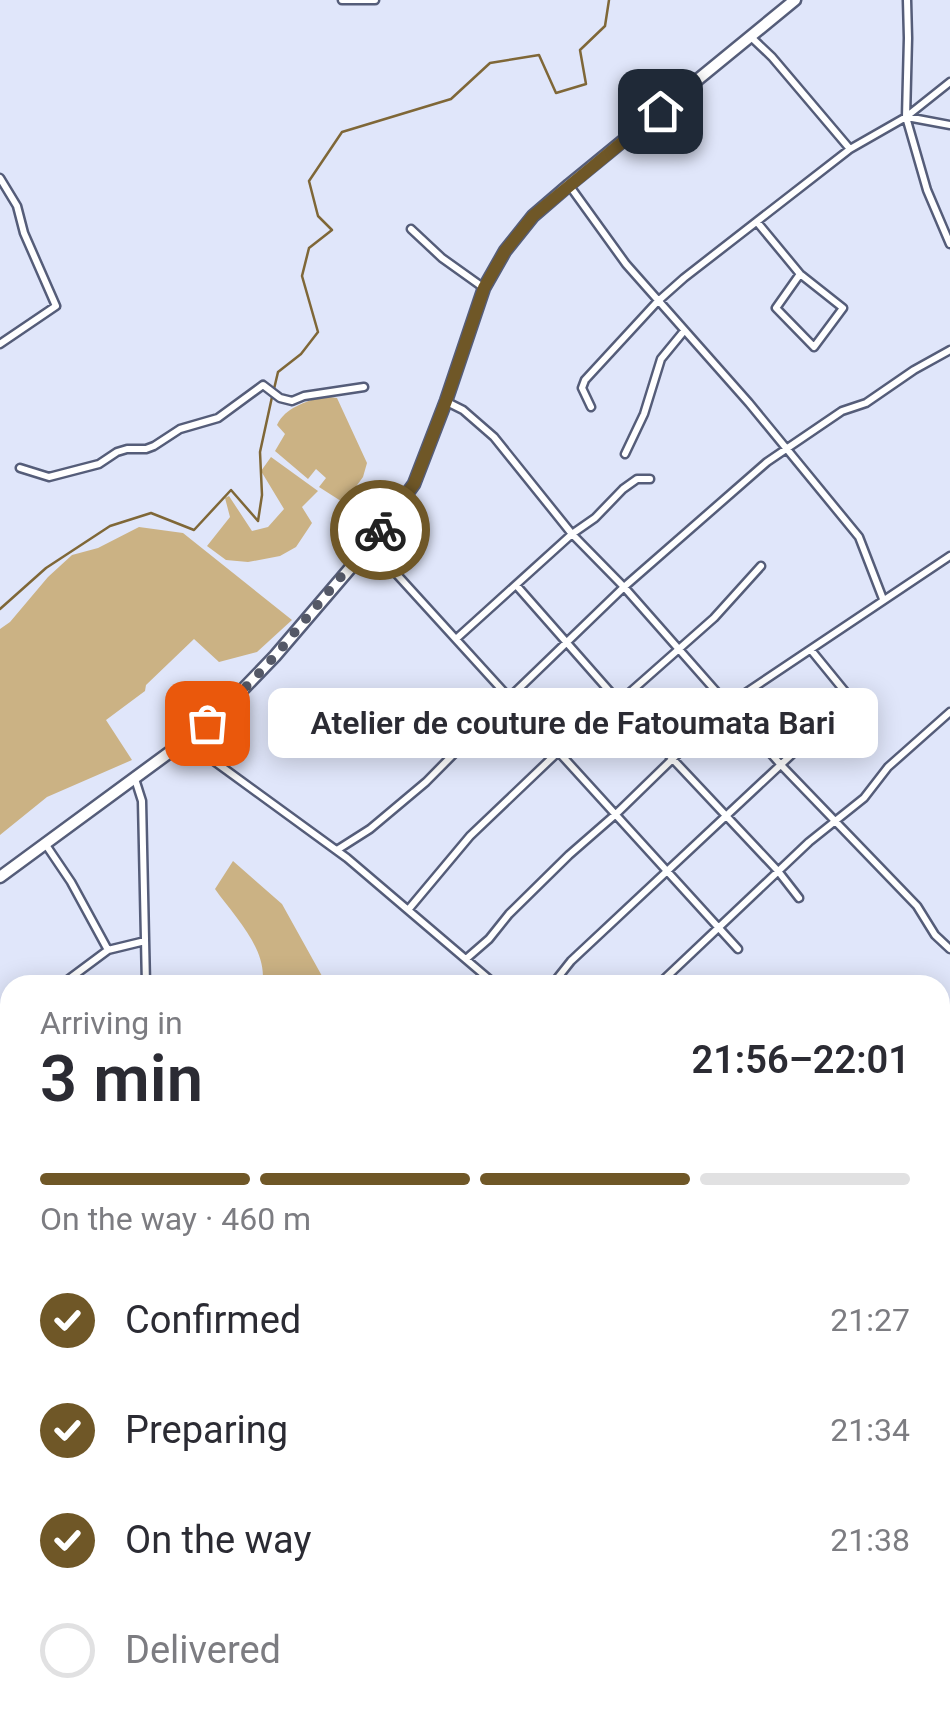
<!DOCTYPE html>
<meta charset="utf-8">
<style>
:root{--surface:#fff;--page:#f7f7f7;--text:#2b2b33;--muted:#7c7c81;--line:#e1e1e2;--accent:#6f5727}
body{margin:0;font-family:Roboto,sans-serif;background:var(--page);color:var(--text);height:100vh;display:flex;flex-direction:column;font-size:38px;white-space:nowrap}
*{box-sizing:border-box;margin:0}
p{font-size:32px;color:var(--muted)}
.icon{flex:none;width:55px;height:55px;fill:none;stroke:currentColor;stroke-width:2;stroke-linecap:round;stroke-linejoin:round}
.map{position:relative;flex:1;overflow:hidden}
.details{position:absolute;left:0px;top:975px;width:950px;height:750px;display:flex;flex-direction:column;background:var(--surface);border-radius:30px 30px 0 0;box-shadow:0 5px 25px #0003}
.details>*{flex:none}
.pin{position:absolute;display:grid;place-items:center;width:85px;height:85px;color:#fff;margin:-42px;border-radius:20px;box-shadow:0 5px 15px #0006}
.courier{position:absolute;display:grid;place-items:center;width:100px;height:100px;margin:-50px;border:8px solid #6f5727;border-radius:50%;background:#fff;color:#222;box-shadow:0 2px 12px #0007}
.bubble{position:absolute;height:70px;border-radius:15px;background:var(--surface);box-shadow:0 5px 25px #0003;font-size:32px;font-weight:600;line-height:70px;text-align:center}
.head em{font-style:normal;font-weight:600}
.head div{display:flex;flex-direction:column-reverse}
.head{display:flex;align-items:center;justify-content:space-between;height:170px;padding:0 40px}
h1{font-size:65px;font-weight:600;line-height:75px}
.bar{display:grid;grid-template-columns:repeat(4,1fr);gap:15px 10px;align-content:center;height:120px;padding:0 40px}
.bar i{height:12px;border-radius:8px;background:var(--line)}
.bar .current{background:var(--accent)}
.bar p{grid-column:span 4}
ol{padding:0 40px;list-style:none}
li{display:flex;align-items:center;gap:30px;height:110px}
li p{margin-inline-start:auto}
li .icon{padding:10px;border-radius:50%;background:var(--accent);color:#fff;stroke-width:4}
li:last-child{color:var(--muted)}
li i{width:55px;height:55px;border:5px solid var(--line);border-radius:50%}
.map>svg:first-child{display:block}
.green{fill:#cbb284}
.lines{fill:none;stroke-linecap:round;stroke-linejoin:round}
.stream{stroke:#7f6737;stroke-width:2.5}
.minor-casing{stroke:#555d79;stroke-width:11}
.trunk-casing{stroke:#555d79;stroke-width:15}
.minor{stroke:#fff;stroke-width:6}
.trunk{stroke:#fff;stroke-width:10}
.done{stroke:#545866;stroke-width:10;stroke-dasharray:0 18}
.route{stroke:#6f5727;stroke-width:12}
</style>
<div class="map">
<svg width="950" height="1725" viewBox="0 0 950 1725">
<rect width="100%" height="100%" fill="#e0e6fa"/>
<path class="green" d="M322,396L337,398L367,463L363,477L344,503L319,487L326,478L316,469L308,479L275,451L285,434L277,425C286,407 304,403 322,396Z
M271,457L318,491L302,507L312,523L296,547L280,556L248,562L226,560L207,546L230,517L225,498L229,496L252,531L268,527L284,509L261,471Z
M139,527L183,533L292,620L257,652L219,662L194,639L146,685L145,691L106,720L132,760L47,797L0,835V629L10,622L48,577L72,555L98,548Z
M233,861L282,904L327,985H262C269,950 234,916 215,889Z
M947,1696L950,1702V1725H898L894,1715H940V1701Z"/>
<g class="lines">
<path class="stream" d="M274,389L278,372L301,354L318,332L302,276L309,248L332,230L318,216L309,181L342,132L451,99L490,63L539,55L556,93L586,84L580,50L605,26L609,0
M0,609L46,568L110,526L151,513L194,530L231,490L258,521L262,495L260,452L272,397"/>
<defs>
<path id="minor" d="M342,0H375
M907,0L908,38L906,117L927,190L950,244
M751,37L772,57L850,149
M907,117L950,125
M0,178L17,206L24,233L56,306L0,344
M569,185L626,264L749,403L859,537L883,599
M757,222L800,274L843,308L814,347L776,308L800,274
M411,229L442,258L484,288
M447,402L463,410L494,437L572,534L624,587L781,765L917,906L935,935L950,949
M591,407L582,388L585,380L657,302L684,278L850,149L906,117L950,82
M625,454L644,414L661,359L684,331
M20,468L49,477L99,464L117,452L127,449H146L154,446L180,429L218,418L263,385L280,398L292,401L304,396L364,387
M371,546L738,949
M516,585L619,702L778,871L799,898
M456,639L572,534L595,518L623,489L637,479H650
M189,738L207,756L347,858L496,985
M135,779L142,801L146,985
M46,845L71,882L108,950
M337,850L370,829L426,782L509,698L624,587L767,462L842,411L866,403L914,370L950,350
M408,910L470,836L557,753L619,702L714,618L761,566
M466,959L489,939L509,914L569,855L616,814L729,704L950,556
M61,985L108,950L145,941
M552,985L571,961L851,699L811,650
M658,985L809,842L864,798L888,767L950,712
M0,1031L10,1023
M0,1075L10,1092
M940,1131L943,1123L950,1061
M0,1154L10,1150
M0,1249L10,1243
M940,1250L950,1243
M0,1276L10,1291
M940,1298L950,1310
M0,1535L10,1538"/>
<path id="trunk" d="M0,877L189,738L225,708L275,656L370,545L414,484L446,401L484,288L505,251L533,216L569,185L795,0"/>
</defs>
<use href="#minor" class="minor-casing"/>
<use href="#trunk" class="trunk-casing"/>
<use href="#minor" class="minor"/>
<use href="#trunk" class="trunk"/>
</g>
<g class="lines">
<path class="done" d="M207,723L251,682L275,656L380,530"/>
<path class="route" d="M380,530L414,484L446,401L484,288L505,251L533,216L660,111"/>
</g>
</svg>
<div class="pin" style="left:207px;top:723px;background:#ea580c"><svg class="icon" aria-label="bag" viewBox="0 0 24 24"><path d="M5 8h14l-1 12H6zM9 8a3 3 0 0 1 6 0"/></svg></div>
<div class="pin" style="left:660px;top:111px;background:#1f2937"><svg class="icon" aria-label="home" viewBox="0 0 24 24"><path d="M3 11l9-7 9 7M6 9v11h12V9"/></svg></div>
<div class="courier" style="left:380px;top:530px"><svg class="icon" aria-label="bike" viewBox="0 0 24 24"><circle cx="6" cy="16" r="4"/><circle cx="18" cy="16" r="4"/><path d="M6 16l4-8h5l3 8M10 8l3 8H6M13 5h3"/></svg></div>
<div class="bubble" style="left:268px;top:688px;width:610px">Atelier de couture de Fatoumata Bari</div>
<section class="details">
<div class="head"><div><h1>3 min</h1><p>Arriving in</p></div><em>21:56–22:01</em></div>
<div class="bar"><i class="current"></i><i class="current"></i><i class="current"></i><i></i><p>On the way · 460 m</p></div>
<ol>
<li><svg class="icon" aria-label="check" viewBox="0 0 24 24"><path d="M5 12l5 5 9-10"/></svg>Confirmed<p>21:27</p></li>
<li><svg class="icon" aria-label="check" viewBox="0 0 24 24"><path d="M5 12l5 5 9-10"/></svg>Preparing<p>21:34</p></li>
<li><svg class="icon" aria-label="check" viewBox="0 0 24 24"><path d="M5 12l5 5 9-10"/></svg>On the way<p>21:38</p></li>
<li><i></i>Delivered</li>
</ol>
</section>
</div>
